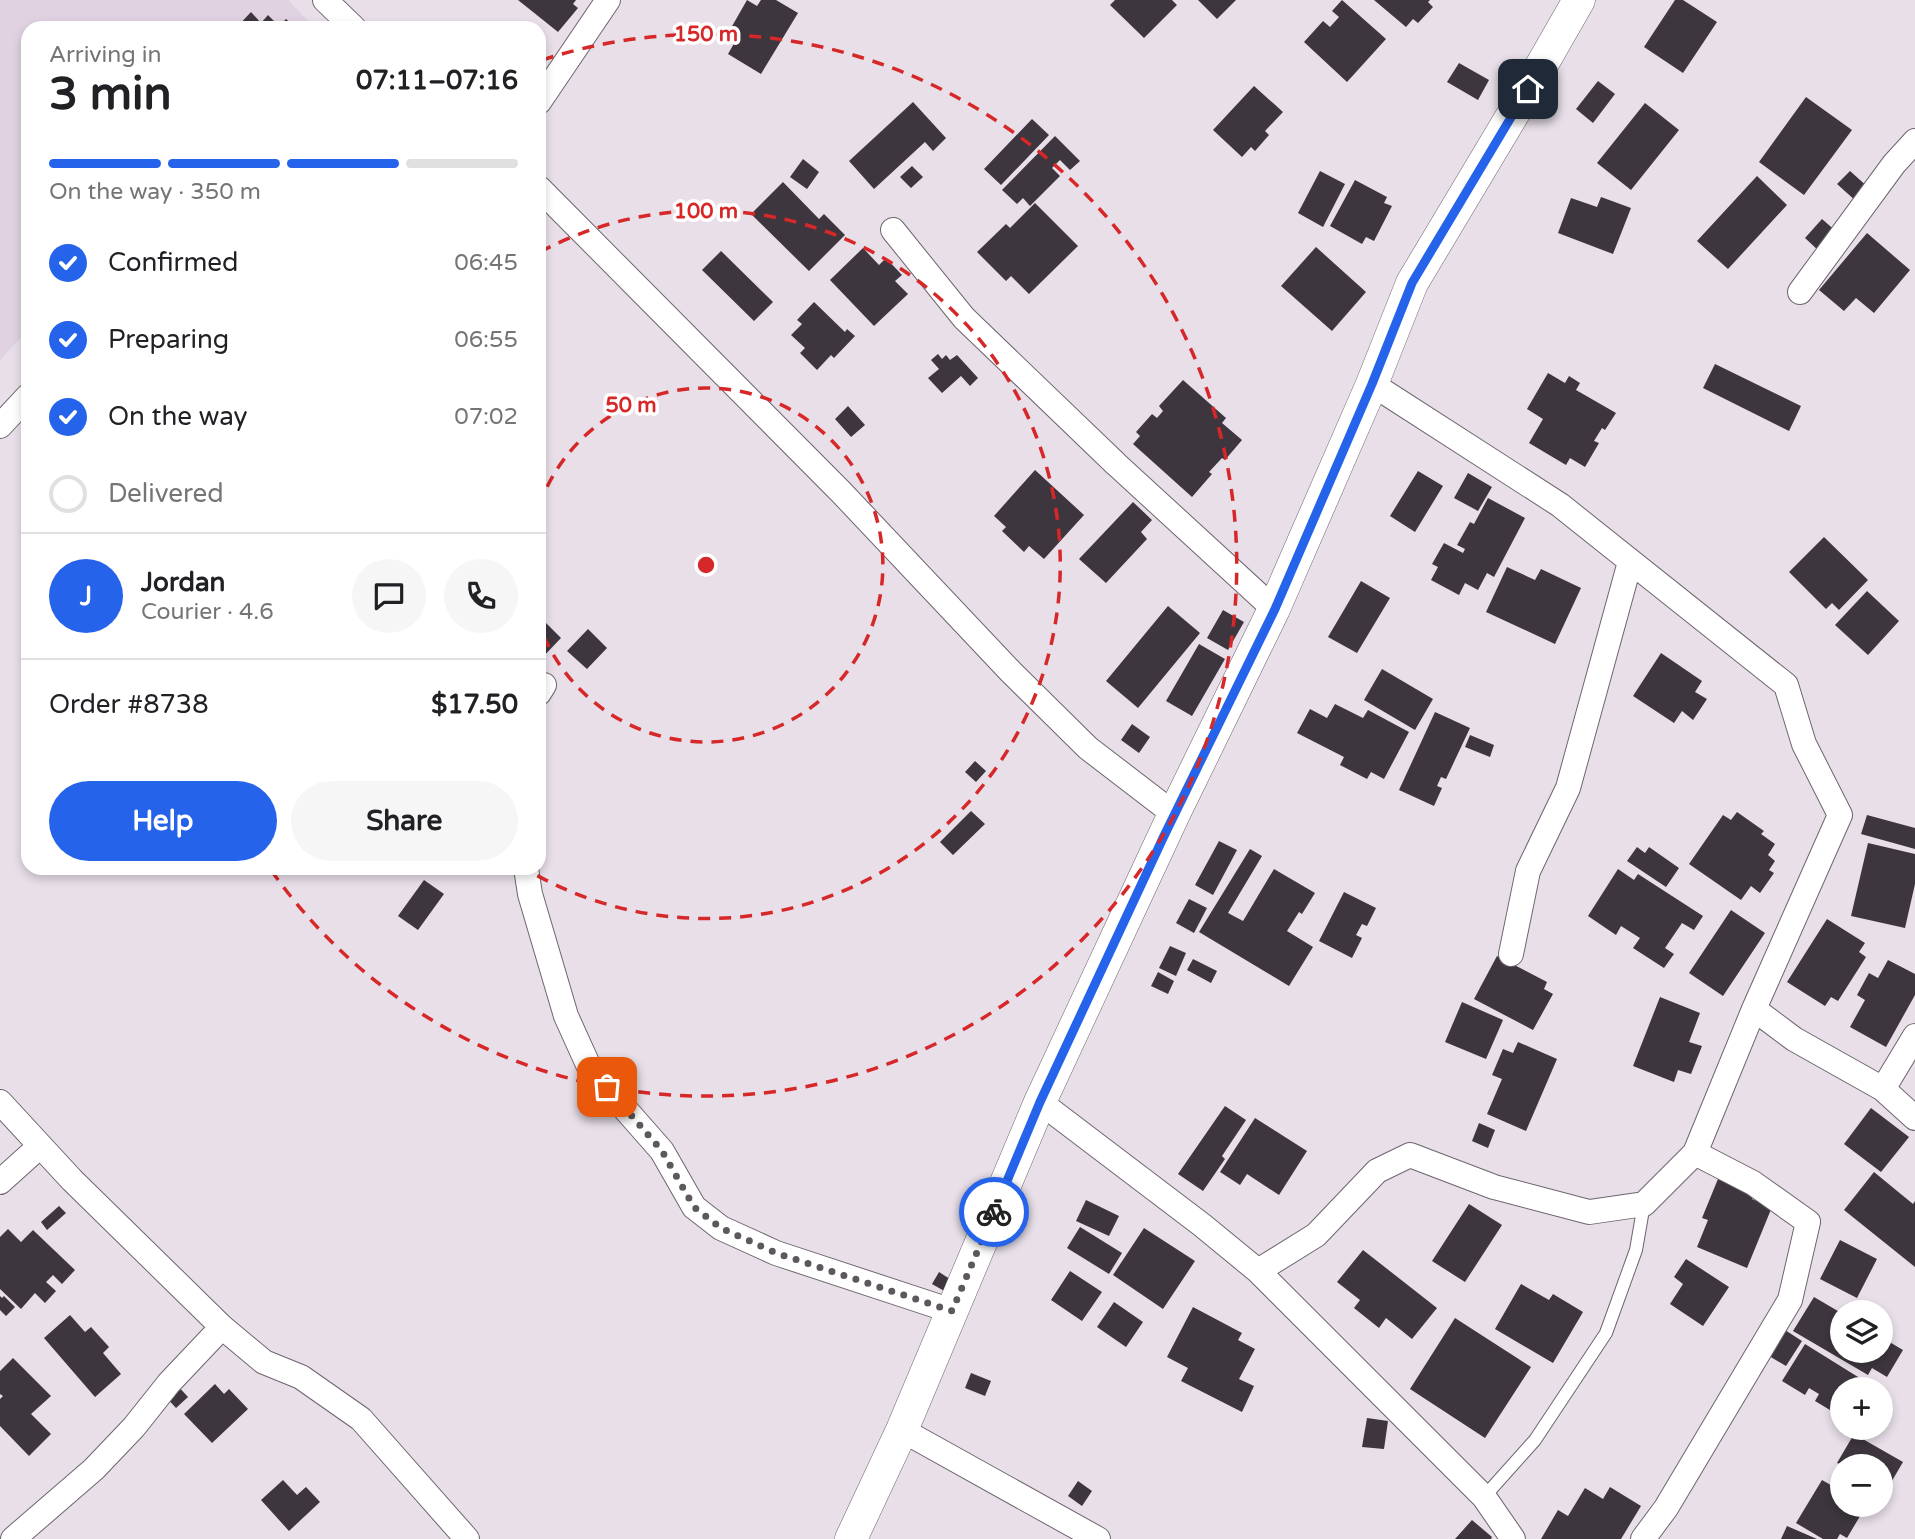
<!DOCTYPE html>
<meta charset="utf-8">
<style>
:root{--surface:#fff;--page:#f6f6f6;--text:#202124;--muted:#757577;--line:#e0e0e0;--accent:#2563eb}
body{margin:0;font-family:"Varela Round",sans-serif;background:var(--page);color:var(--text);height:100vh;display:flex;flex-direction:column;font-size:26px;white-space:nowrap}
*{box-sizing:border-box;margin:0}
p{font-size:23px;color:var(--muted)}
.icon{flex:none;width:38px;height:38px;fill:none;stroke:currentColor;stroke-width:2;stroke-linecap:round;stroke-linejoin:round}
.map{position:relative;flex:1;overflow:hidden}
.side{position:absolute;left:21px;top:21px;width:525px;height:854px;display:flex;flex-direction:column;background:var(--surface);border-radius:21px;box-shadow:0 4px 10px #0003}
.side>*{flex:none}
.fabs{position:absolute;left:1830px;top:1300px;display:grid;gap:14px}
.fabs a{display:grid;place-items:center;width:63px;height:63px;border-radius:50%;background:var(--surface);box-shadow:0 4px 10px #0003;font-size:35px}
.pin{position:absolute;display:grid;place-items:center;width:60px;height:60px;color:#fff;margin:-30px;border-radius:14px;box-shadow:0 4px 10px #0006}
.courier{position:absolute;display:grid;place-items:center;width:70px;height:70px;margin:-35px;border:5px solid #2563eb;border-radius:50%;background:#fff;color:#222;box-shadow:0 2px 9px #0007}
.headline em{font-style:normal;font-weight:800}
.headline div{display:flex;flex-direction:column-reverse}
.headline{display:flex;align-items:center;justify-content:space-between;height:119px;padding:0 28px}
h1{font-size:46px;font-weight:800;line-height:52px}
.bar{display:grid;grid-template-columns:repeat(4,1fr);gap:10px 7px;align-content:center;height:84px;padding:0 28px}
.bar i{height:9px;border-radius:5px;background:var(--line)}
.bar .on{background:var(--accent)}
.bar p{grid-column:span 4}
.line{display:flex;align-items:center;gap:18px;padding:0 28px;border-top:2px solid var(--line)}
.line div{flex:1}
.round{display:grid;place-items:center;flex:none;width:74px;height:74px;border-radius:37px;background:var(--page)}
ol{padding:0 28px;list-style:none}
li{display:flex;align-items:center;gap:21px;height:77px}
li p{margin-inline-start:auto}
li .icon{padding:7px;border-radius:50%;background:var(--accent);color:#fff;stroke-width:4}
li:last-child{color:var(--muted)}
li i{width:38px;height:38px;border:4px solid var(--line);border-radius:50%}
.primary-button{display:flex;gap:14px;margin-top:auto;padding:14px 28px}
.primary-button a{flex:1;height:80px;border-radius:42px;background:var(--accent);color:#fff;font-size:28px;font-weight:800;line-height:80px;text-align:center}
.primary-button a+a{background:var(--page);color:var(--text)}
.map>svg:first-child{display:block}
.built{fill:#e0d2e1}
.building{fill:#3d363e}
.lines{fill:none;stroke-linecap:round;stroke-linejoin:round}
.service-casing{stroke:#6d656e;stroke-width:14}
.minor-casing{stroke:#6d656e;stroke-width:26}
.tertiary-casing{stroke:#6d656e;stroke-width:33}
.service{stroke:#fff;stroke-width:12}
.minor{stroke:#fff;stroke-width:24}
.tertiary{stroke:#fff;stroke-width:32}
.done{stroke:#5d585d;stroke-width:7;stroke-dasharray:0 12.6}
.route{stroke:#2563eb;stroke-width:9}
.ring{fill:none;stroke:#d62828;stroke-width:3.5;stroke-dasharray:12 9}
.centre{fill:#d62828;stroke:#fff;stroke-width:3.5}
.ring-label{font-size:21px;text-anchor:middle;font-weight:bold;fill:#d62828;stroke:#fff;stroke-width:7;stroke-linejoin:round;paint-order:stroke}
</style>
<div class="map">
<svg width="1915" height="1539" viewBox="0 0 1915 1539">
<rect width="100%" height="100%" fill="#e8dfe9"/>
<path class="built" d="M0,0H288L314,27L28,28V330L0,360Z"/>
<path class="building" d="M518,0H576L573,4L578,8L558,32Z
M747,0L757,6L761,0H776L798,13L761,74L728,54L736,40L727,35Z
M1115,0H1172L1177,5L1144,38L1110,5Z
M1198,0H1236L1217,19Z
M1342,0L1386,39L1347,82L1304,42L1323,21L1330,27L1339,17L1332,11Z
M1374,0H1430L1428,2L1433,7L1418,23L1413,19L1406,27Z
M1675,0H1683L1717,22L1683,73L1644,47Z
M251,12L261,23L268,15L279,26L286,19L296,28H236Z
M1459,63L1489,80L1478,100L1447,82Z
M1598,81L1615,94L1593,123L1576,109Z
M1254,86L1283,112L1265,131L1269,135L1255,151L1251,147L1242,157L1213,130Z
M1806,97L1852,130L1804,195L1759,162Z
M913,102L946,138L933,151L925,142L874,189L849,161Z
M1645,103L1679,130L1631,190L1597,163Z
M1032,119L1049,135L1001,185L984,169Z
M1055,136L1080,161L1070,170L1060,160L1052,168L1060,176L1030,206L1023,198L1017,204L1002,190Z
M803,159L819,172L807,189L790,177Z
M912,166L923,177L911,188L900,177Z
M1320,171L1345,184L1323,227L1298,213Z
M1850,171L1869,188L1857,202L1837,184Z
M1757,176L1787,205L1728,269L1697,241Z
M1355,180L1387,197L1384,203L1392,206L1374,241L1366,237L1362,244L1330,226Z
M783,182L819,219L824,214L845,235L809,271L751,214Z
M1601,197L1631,208L1613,254L1558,233L1571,198L1597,207Z
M1035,203L1078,246L1029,294L1011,276L1006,281L977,252L1006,224L1010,228Z
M1822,219L1838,233L1820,252L1805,238Z
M1867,233L1910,270L1874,313L1856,298L1844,311L1819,290Z
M1316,247L1366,292L1332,331L1281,286Z
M863,248L879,265L886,258L902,275L895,281L908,294L874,326L830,280Z
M721,251L773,302L754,321L702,270Z
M814,302L845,332L847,329L855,336L834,358L831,355L817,370L800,353L805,348L791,335L802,324L797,320Z
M938,354L942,359L946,355L950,360L957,355L978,378L970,386L961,376L942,393L928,378L939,369L931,360Z
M1715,364L1801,406L1789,431L1703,388Z
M1548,373L1565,383L1569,376L1580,383L1576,390L1616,413L1605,430L1602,428L1594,441L1599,443L1585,467L1570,458L1566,465L1529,443L1543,419L1527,409Z
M1183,380L1226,418L1222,423L1242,440L1225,460L1222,458L1209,472L1212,474L1192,497L1133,444L1140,436L1136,432L1152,414L1157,418L1163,411L1159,406Z
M848,406L865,425L851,437L835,419Z
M1035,470L1084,515L1044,559L1029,546L1024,552L1002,531L1006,527L994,516Z
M1418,471L1443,486L1415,532L1390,516Z
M1468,473L1492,487L1478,511L1454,498Z
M1488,498L1525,518L1494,577L1487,573L1478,590L1465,583L1459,595L1431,580L1438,567L1432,564L1444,543L1463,553L1465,549L1457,545L1470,522L1474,524Z
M1133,502L1152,520L1141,532L1147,539L1106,583L1079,559Z
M1824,537L1868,580L1839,610L1832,603L1826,609L1789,572Z
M1507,567L1535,580L1541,569L1581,588L1555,644L1486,612Z
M1361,581L1390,598L1357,653L1328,637Z
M1867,591L1899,621L1868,655L1835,625Z
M1168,606L1200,633L1138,708L1106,681Z
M1223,610L1244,622L1228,650L1207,638Z
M539,616L561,638L539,661Z
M588,629L607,648L587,669L567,651Z
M1199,644L1225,659L1192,716L1166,701Z
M1661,653L1702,681L1695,692L1707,699L1693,720L1682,711L1674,723L1633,696Z
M1382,669L1433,699L1415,730L1364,700Z
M1335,704L1363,718L1368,710L1409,732L1384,779L1371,772L1367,779L1340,765L1344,757L1297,733L1310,709L1327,718Z
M1435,712L1470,728L1446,779L1441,777L1437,786L1442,788L1434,806L1399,790Z
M1132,724L1150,737L1139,753L1121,740Z
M1470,735L1494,745L1490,757L1465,747Z
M975,761L986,771L976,782L965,772Z
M971,811L985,824L953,855L940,842Z
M1737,812L1764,831L1761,834L1775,844L1768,855L1775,861L1769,870L1774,873L1760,893L1751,886L1741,900L1689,864L1723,815L1731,820Z
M1867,815L1915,828V849L1861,834Z
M1219,841L1237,850L1213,895L1195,885Z
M1868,843L1915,854V884L1905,928L1851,916Z
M1637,847L1645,853L1649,847L1679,868L1666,887L1627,861Z
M1250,849L1262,856L1228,913L1243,921L1274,869L1315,893L1302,914L1299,912L1287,931L1313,947L1289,986L1199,932Z
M1618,869L1634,880L1638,874L1703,916L1694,930L1682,923L1665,948L1674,954L1664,968L1633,948L1640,938L1621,926L1616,935L1588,916Z
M424,880L444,894L418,930L398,916Z
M1344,892L1376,908L1367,926L1362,924L1356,935L1362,938L1352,958L1319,941Z
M1189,899L1207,908L1194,933L1176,923Z
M1731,910L1765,933L1723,996L1689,973Z
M1827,919L1865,943L1859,952L1866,957L1838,1001L1831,997L1825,1006L1787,982Z
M1170,946L1186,953L1176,976L1159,968Z
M1497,956L1547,982L1544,989L1553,994L1533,1030L1474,999Z
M1193,959L1217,971L1211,983L1187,970Z
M1888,960L1915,974V995L1886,1047L1850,1027L1865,1000L1857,995L1869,973L1878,978Z
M1158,972L1174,981L1168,994L1151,986Z
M1660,997L1700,1013L1689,1042L1702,1046L1691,1074L1678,1070L1674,1082L1633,1066Z
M1462,1002L1503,1020L1486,1059L1445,1042Z
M1518,1042L1557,1059L1526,1131L1487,1114L1502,1079L1492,1075L1503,1049L1513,1053Z
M1225,1106L1246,1120L1222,1156L1225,1159L1203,1191L1178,1174Z
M1871,1108L1909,1137L1881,1172L1844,1144Z
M1255,1118L1307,1151L1279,1195L1247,1174L1240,1185L1220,1172Z
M1479,1123L1495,1130L1488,1148L1472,1141Z
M1874,1172L1913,1204L1915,1201V1267L1844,1210Z
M1720,1174L1756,1189L1752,1199L1772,1207L1747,1268L1697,1247L1708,1220L1702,1218Z
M1086,1200L1119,1216L1109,1236L1076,1221Z
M1469,1204L1502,1225L1465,1282L1432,1261Z
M59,1206L66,1213L47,1230L41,1222Z
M1080,1227L1122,1253L1109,1274L1067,1248Z
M1144,1228L1195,1261L1163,1309L1113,1275Z
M8,1229L21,1242L33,1230L75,1270L62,1284L53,1275L46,1282L56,1291L45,1303L35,1293L21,1309L0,1289V1237Z
M1840,1240L1877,1259L1857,1298L1820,1279Z
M1363,1250L1437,1308L1412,1339L1386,1318L1379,1328L1354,1308L1360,1300L1337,1282Z
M1686,1259L1729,1287L1703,1326L1670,1304L1683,1284L1674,1277Z
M1070,1271L1102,1292L1082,1321L1051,1300Z
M939,1272L953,1281L946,1292L932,1284Z
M1521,1284L1549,1300L1553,1294L1583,1312L1553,1363L1495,1329Z
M0,1296L2,1298L4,1296L15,1307L6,1316L0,1310Z
M1814,1297L1843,1314V1351H1881V1337L1903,1350L1887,1377L1872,1368L1868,1375L1793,1331Z
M1114,1302L1143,1322L1126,1347L1097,1327Z
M1193,1307L1242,1333L1238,1340L1255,1349L1239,1379L1254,1386L1242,1412L1181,1381L1188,1368L1167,1357Z
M70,1315L85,1332L91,1327L109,1347L103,1353L121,1374L95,1397L44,1338Z
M1455,1318L1531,1367L1485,1438L1410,1389Z
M1785,1330L1802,1341L1786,1366L1769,1356Z
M1805,1344L1879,1390H1843V1411L1840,1416L1815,1401L1819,1394L1809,1388L1805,1395L1782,1381Z
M13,1358L51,1396L31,1414L51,1434L29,1456L0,1426V1399L3,1396L0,1394V1371Z
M971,1373L991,1381L985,1396L965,1388Z
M176,1384L188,1397L176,1408L164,1395Z
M215,1384L224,1394L229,1389L248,1409L212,1443L184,1414Z
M1367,1418L1388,1421L1384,1449L1362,1447Z
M1854,1434L1903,1462L1886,1491L1881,1488V1466H1844L1837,1463Z
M283,1480L297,1495L306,1487L320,1502L289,1531L261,1500Z
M1822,1480L1843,1492V1505L1866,1506L1847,1538L1840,1534L1837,1539H1823L1796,1523Z
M1078,1481L1092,1491L1082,1506L1068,1496Z
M1610,1487L1641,1506L1621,1539H1541L1558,1510L1568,1516L1585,1488L1603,1499Z
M1472,1520L1492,1537L1491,1539H1455Z
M1787,1526L1817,1539H1781Z"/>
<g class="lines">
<defs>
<path id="service" d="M1484,1497L1535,1440L1606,1333L1636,1250L1644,1204"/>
<path id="minor" d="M325,0L354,28
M539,102L608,0
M539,188L841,492L1011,672L1088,748L1174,814
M893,230L964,318L1116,464L1274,609
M1800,292L1894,164L1915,141
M0,426L28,396
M539,693L544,685
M526,868L530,894L566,1016L590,1069L662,1151L694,1207L721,1228L776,1253L952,1311
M1511,954L1528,871L1568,788L1630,562
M1754,1009L1794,1039L1883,1089L1915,1118
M1883,1089L1915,1036
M0,1102L72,1180L222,1327L264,1362L301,1377L361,1419L467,1539
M1040,1102L1202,1225L1258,1271L1484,1497L1513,1539
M0,1182L40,1146
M1258,1271L1316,1235L1377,1171L1410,1155L1494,1187L1589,1212L1644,1204L1695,1153L1754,1009L1840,815L1804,744L1786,685L1560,505L1372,384
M902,1430L1098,1539
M13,1539L94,1469L134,1427L169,1383L222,1327
M1643,1539L1666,1508L1790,1300L1808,1222L1753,1183L1695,1153"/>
<path id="tertiary" d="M851,1539L902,1430L1040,1102L1174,814L1274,609L1372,384L1412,283L1528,89L1579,0"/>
</defs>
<use href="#service" class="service-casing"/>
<use href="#minor" class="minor-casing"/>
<use href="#tertiary" class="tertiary-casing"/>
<use href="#service" class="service"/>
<use href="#minor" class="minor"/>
<use href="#tertiary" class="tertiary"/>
</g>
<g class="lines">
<path class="done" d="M607,1087L662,1151L694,1207L721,1228L776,1253L952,1311L994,1212"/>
<path class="route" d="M994,1212L1040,1102L1163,838L1275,609L1372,384L1412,283L1528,89"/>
</g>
<g class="ring">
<path d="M539 506A177 177 0 1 1 539 624"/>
<path d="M540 252A354 354 0 1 1 524 868"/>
<path d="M542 60A531 531 0 1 1 271 870"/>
</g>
<circle cx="706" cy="565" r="10" class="centre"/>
<g class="ring-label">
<text x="706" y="41">150 m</text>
<text x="706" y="218">100 m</text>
<text x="631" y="412">50 m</text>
</g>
</svg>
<div class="fabs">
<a><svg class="icon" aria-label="layers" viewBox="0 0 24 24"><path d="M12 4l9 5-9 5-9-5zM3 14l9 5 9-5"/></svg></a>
<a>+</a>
<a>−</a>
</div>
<div class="pin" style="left:607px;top:1087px;background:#ea580c"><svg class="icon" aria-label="bag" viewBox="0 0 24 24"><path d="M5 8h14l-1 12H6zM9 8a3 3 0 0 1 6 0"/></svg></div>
<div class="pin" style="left:1528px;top:89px;background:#1f2937"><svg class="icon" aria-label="home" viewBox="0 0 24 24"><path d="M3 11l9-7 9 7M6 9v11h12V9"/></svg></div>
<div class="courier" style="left:994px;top:1212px"><svg class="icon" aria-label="bike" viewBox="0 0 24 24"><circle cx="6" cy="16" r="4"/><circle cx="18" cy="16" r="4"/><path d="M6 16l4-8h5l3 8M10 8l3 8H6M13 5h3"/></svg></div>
<section class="side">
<div class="headline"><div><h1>3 min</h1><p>Arriving in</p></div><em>07:11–07:16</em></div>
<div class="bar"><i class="on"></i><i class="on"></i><i class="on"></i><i></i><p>On the way · 350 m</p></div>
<ol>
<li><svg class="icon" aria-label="check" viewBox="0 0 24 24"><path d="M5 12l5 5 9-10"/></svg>Confirmed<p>06:45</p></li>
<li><svg class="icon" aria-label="check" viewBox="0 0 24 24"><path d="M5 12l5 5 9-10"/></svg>Preparing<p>06:55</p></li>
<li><svg class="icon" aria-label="check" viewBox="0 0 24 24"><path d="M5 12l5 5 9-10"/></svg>On the way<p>07:02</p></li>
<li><i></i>Delivered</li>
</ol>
<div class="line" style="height:126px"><b class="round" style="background:var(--accent);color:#fff">J</b><div><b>Jordan</b><p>Courier · 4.6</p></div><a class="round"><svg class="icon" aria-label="chat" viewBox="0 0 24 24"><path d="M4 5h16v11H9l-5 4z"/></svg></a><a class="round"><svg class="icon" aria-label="phone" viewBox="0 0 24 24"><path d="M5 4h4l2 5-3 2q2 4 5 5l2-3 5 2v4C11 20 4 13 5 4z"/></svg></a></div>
<div class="line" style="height:91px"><div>Order #8738</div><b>$17.50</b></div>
<div class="primary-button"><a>Help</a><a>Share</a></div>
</section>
</div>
